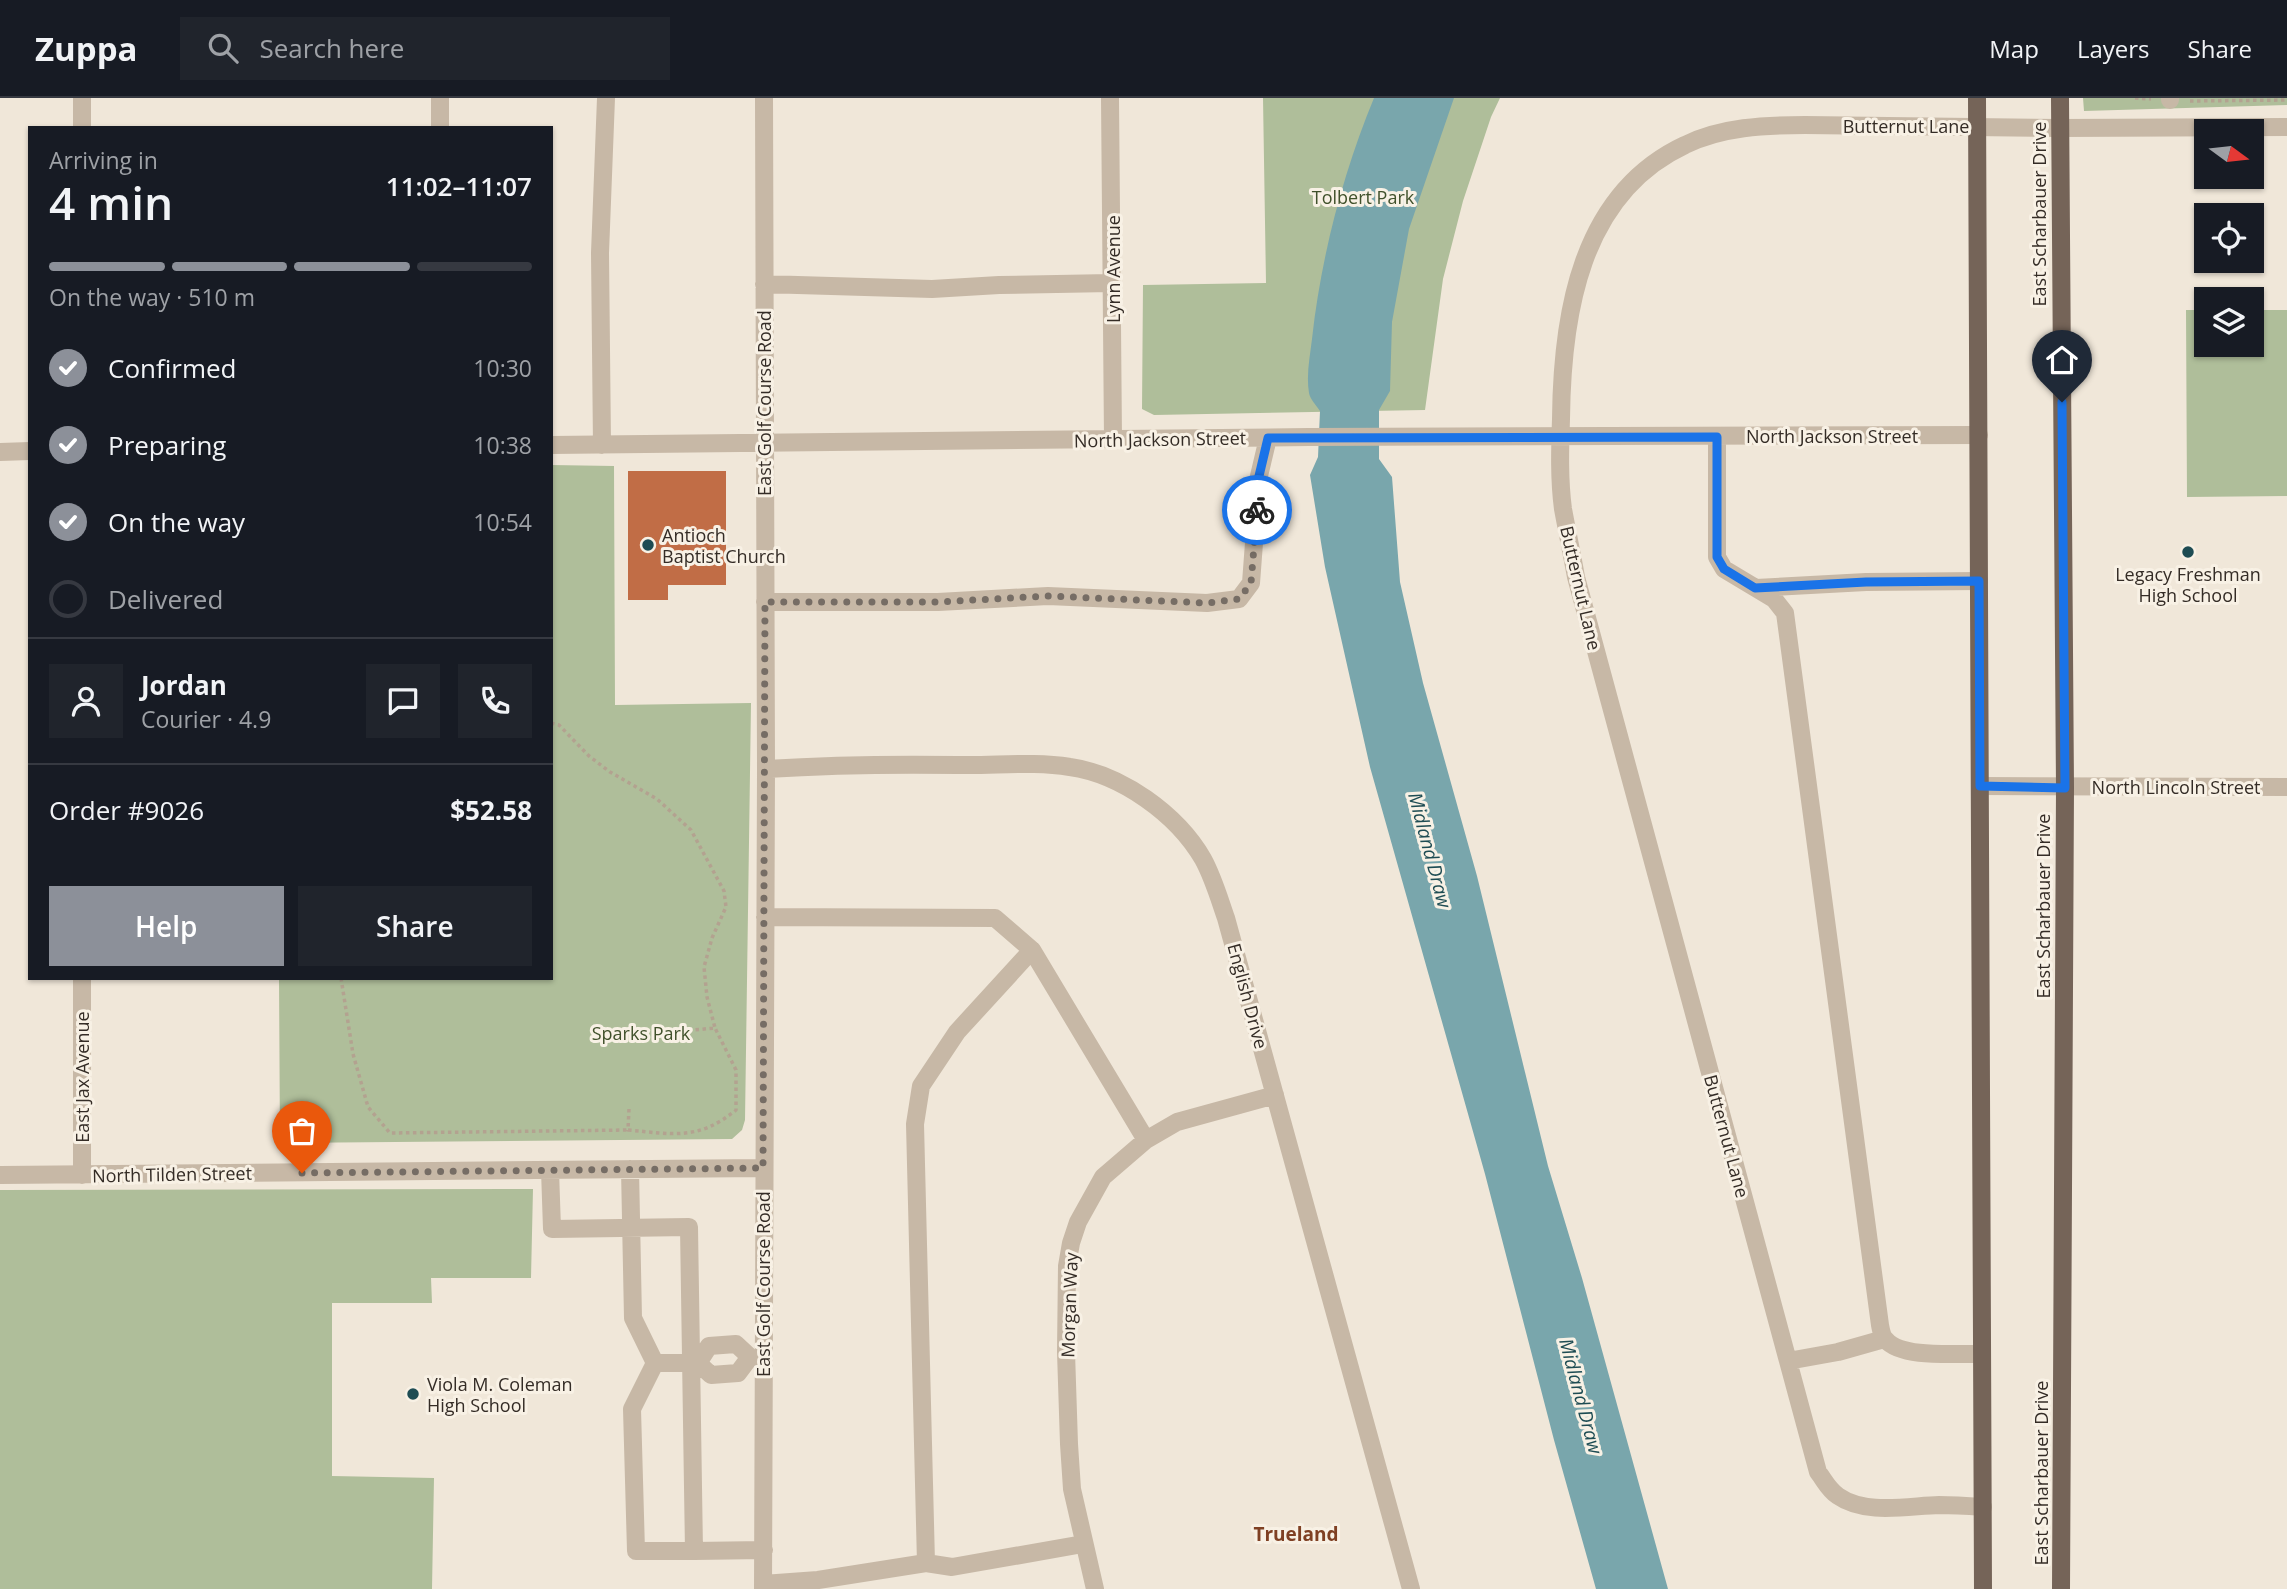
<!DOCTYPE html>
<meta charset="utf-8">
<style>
:root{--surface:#171b24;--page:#20242c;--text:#f1f3f6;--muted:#9ea1a6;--line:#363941;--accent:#8c9099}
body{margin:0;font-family:"Open Sans",sans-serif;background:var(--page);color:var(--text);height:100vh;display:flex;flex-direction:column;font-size:26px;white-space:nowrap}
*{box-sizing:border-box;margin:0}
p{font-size:23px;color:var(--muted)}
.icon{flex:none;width:38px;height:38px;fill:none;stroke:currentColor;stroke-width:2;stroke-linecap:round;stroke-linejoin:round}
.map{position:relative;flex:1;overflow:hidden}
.drawer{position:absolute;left:28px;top:28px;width:525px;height:854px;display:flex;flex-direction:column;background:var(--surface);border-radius:0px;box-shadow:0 2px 5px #0004}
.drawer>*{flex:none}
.needle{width:46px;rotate:105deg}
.buttons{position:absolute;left:2194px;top:21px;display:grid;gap:14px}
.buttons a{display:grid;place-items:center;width:70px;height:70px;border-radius:0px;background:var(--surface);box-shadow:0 2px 5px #0004;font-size:35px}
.pin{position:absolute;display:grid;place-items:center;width:60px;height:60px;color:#fff;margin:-72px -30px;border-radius:50% 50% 50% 0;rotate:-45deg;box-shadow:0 0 7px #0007}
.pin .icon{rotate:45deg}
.courier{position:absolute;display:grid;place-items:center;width:70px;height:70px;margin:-35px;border:5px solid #1a73e8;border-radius:50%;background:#fff;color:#222;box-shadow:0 2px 9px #0007}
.headline em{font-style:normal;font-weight:600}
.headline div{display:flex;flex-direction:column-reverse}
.headline{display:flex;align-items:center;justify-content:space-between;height:119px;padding:0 21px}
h1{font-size:46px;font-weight:600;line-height:52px}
.bar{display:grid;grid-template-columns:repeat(4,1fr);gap:10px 7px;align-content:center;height:84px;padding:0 21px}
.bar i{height:9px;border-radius:5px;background:var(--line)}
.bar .current{background:var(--accent)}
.bar p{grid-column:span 4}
.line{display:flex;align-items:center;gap:18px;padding:0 21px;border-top:2px solid var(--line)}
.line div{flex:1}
.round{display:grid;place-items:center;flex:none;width:74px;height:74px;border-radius:0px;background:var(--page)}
ol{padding:0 21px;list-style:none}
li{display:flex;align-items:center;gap:21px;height:77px}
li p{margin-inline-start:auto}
li .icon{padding:7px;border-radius:50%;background:var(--accent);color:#fff;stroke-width:4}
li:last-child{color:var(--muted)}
li i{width:38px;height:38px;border:4px solid var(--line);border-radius:50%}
.cta{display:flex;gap:14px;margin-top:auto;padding:14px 21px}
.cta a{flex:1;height:80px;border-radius:0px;background:var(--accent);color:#fff;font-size:28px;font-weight:600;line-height:80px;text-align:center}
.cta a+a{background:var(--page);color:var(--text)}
header{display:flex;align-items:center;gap:42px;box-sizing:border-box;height:98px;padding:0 35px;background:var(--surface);border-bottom:2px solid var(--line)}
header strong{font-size:33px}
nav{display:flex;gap:38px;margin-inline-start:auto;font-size:24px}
.search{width:490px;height:63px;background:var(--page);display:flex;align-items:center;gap:18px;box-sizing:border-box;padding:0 24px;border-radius:0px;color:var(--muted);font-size:26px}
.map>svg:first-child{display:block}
.green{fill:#afbe9a}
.water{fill:#79a6ac}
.building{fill:#c16d46}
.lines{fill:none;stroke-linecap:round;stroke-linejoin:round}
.path{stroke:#b3a290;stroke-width:3.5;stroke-dasharray:3.5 3.5;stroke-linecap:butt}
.minor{stroke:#c7b8a6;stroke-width:18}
.major{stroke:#756458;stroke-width:18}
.done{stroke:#766d65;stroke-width:7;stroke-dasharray:0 12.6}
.route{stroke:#1a73e8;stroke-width:9}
.poi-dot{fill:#1e4c53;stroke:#f8f1e5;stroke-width:2.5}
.labels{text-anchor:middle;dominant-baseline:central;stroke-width:6;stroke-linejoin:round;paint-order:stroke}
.street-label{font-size:18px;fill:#342c26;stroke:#f8f1e5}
.park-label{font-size:18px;fill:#40512b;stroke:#f8f1e5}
.poi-label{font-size:18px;fill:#342c26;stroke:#f8f1e5;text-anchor:start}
.water-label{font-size:19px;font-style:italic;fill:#1e4c53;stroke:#f8f1e5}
.neighbourhood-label{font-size:19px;font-weight:bold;fill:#7f4023;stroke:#f8f1e5}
</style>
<header>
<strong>Zuppa</strong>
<div class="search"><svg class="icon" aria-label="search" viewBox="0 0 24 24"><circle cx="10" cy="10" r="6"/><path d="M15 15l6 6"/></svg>Search here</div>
<nav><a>Map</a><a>Layers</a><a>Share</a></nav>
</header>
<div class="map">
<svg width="2287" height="1491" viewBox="0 0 2287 1491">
<rect width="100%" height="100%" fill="#f0e7d9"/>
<path class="green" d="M1263,0H1500L1491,19L1463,103L1443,181L1425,312L1154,317L1142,311L1143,187L1266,185Z
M2083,0H2287V7L2084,13Z
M2186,212H2207V247H2252V212H2287V398L2187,399Z
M551,367L614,368L615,607L751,605L745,1022L742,1032L732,1041L280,1045L279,880H551Z
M533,1091L531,1180H431L432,1205H332V1378L434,1380L432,1491H0V1092Z"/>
<path class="water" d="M1374,0H1454L1409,131L1392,224L1390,293L1379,312V361L1392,379L1400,484L1423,585L1477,778L1548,1068L1582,1180L1668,1491H1596L1554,1342L1485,1076L1370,669L1325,469L1310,377L1318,359L1320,313C1316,307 1310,301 1309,295C1306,277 1310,258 1312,241C1321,159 1343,75 1374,0Z"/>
<path class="building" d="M628,373H726V487H668V502H628Z"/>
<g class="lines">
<path class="path" d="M2135,0L2151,1
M2190,3L2287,2
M551,625L559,627L589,658L610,674L657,701L691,732L724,793L726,809L712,840L704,869L707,899L715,930
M341,880L353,956L368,1009L390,1035L628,1032
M629,1011L628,1032C673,1036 698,1043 736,1012V972L715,930L683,933"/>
<path class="minor" d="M440,0V30
M1110,0L1113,341
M2170,2V0
M82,30V0
M764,186L932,191L999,187L1111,185
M1717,339V459L1724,471L1774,501L1785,515L1880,1227C1881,1232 1882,1239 1886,1242C1902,1261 1958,1255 1982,1256
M551,347L1309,339L1979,337
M602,347L600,155L606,0
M0,354L30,353
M1756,490L1866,484L1979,483
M765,504H938L1048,498L1207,505L1239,501L1251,485L1259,378L1268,340
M766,671C830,667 894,666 958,667C995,668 1033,663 1070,669C1121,676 1177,716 1203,761C1213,779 1219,800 1226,820L1411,1491
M1980,688L2287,689
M765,819L995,820L1032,852L1146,1042
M1032,852L957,934L921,988L915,1026L926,1465L952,1469L1083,1446
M82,880V1077
M630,1071L633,1220L655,1265H698
M550,1072L552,1131L689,1129L694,1453H636L632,1311L655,1265
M0,1077L763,1070
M736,1246L750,1259L738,1275L711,1277L698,1265L709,1248Z
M1788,1263L1838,1254L1884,1241
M1983,1409C1969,1408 1954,1407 1939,1407C1907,1408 1865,1417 1838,1398C1828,1391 1825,1383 1818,1374L1576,479C1572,456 1567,433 1563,411C1559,381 1560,350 1561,321C1562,217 1580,96 1685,47C1721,29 1765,27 1805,27L2060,30L2287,29
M694,1453L764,1452
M763,1486L818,1482L926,1465
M763,1491L766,671L764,0
M1095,1491L1072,1391L1069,1346L1066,1254L1067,1168L1071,1145L1078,1124L1103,1079L1146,1042L1177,1024L1275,997"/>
<path class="major" d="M1977,0L1983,1491
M2060,0L2065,690L2061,1491"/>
</g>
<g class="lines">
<path class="done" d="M302,1075L763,1070L765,504H938L1048,498L1207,505L1239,501L1251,485L1257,412"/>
<path class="route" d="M1257,412L1259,378L1268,340L1717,339V459L1724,471L1755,490L1866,484L1979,483L1980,688L2065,690L2062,304"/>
</g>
<g class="poi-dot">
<circle cx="648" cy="447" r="7"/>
<circle cx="2188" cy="454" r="7"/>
<circle cx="413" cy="1296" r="7"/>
</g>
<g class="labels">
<g class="street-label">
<text x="1906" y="28">Butternut Lane</text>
<text transform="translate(2039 116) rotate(-90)">East Scharbauer Drive</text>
<text transform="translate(1113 171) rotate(-90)">Lynn Avenue</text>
<text transform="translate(764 305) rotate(-90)">East Golf Course Road</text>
<text x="1832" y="338">North Jackson Street</text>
<text transform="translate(1160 341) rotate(-1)">North Jackson Street</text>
<text transform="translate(1581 490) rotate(77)">Butternut Lane</text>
<text x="2176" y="689">North Lincoln Street</text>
<text transform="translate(2043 808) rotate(-90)">East Scharbauer Drive</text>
<text transform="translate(1248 898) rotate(75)">English Drive</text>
<text transform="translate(82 979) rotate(-90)">East Jax Avenue</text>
<text transform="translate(1727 1038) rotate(75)">Butternut Lane</text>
<text transform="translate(172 1076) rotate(-1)">North Tilden Street</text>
<text transform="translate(763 1186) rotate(-90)">East Golf Course Road</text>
<text transform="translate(1069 1207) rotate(-88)">Morgan Way</text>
<text transform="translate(2041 1375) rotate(-90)">East Scharbauer Drive</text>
</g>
<g class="park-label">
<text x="1363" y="99">Tolbert Park</text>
<text x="641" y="935">Sparks Park</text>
</g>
<g class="poi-label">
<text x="662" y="437">Antioch<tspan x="662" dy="21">Baptist Church</tspan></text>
<text x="2188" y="476" text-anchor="middle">Legacy Freshman<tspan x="2188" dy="21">High School</tspan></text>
<text x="427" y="1286">Viola M. Coleman<tspan x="427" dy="21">High School</tspan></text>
</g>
<g class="water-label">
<text transform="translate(1430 752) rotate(75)">Midland Draw</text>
<text transform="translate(1581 1298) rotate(75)">Midland Draw</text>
</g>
<g class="neighbourhood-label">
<text x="1296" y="1436">Trueland</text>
</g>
</g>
</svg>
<div class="buttons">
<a><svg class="needle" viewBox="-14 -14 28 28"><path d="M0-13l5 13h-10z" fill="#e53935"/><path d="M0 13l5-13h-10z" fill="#9ea1a6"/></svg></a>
<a><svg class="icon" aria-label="locate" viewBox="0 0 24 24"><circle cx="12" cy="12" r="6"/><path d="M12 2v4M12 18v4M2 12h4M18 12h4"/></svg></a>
<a><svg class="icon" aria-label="layers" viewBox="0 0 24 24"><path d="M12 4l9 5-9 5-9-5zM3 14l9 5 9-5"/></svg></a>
</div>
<div class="pin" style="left:302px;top:1075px;background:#ea580c"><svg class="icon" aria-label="bag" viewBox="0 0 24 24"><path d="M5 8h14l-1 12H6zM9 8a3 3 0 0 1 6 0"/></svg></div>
<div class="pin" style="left:2062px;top:304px;background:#1f2937"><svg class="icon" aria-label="home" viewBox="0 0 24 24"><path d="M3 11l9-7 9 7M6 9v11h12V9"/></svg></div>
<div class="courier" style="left:1257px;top:412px"><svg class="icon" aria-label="bike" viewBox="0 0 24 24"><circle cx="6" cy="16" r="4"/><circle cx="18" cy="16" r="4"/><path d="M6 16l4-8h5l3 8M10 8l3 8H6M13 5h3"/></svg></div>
<section class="drawer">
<div class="headline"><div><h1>4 min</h1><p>Arriving in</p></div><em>11:02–11:07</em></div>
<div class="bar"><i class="current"></i><i class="current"></i><i class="current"></i><i></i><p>On the way · 510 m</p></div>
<ol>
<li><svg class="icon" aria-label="check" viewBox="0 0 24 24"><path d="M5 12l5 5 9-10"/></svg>Confirmed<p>10:30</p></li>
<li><svg class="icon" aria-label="check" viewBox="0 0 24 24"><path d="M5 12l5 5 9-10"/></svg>Preparing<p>10:38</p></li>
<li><svg class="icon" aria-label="check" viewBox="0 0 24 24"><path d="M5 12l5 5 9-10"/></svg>On the way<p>10:54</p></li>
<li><i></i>Delivered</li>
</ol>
<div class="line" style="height:126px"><a class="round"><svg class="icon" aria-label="person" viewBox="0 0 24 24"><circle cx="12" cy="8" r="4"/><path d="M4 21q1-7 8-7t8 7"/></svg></a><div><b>Jordan</b><p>Courier · 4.9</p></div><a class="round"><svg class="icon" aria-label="chat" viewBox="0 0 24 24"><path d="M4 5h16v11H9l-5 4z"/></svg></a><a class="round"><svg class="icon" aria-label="phone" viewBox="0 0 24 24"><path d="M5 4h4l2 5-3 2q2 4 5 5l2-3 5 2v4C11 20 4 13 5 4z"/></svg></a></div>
<div class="line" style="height:91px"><div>Order #9026</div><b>$52.58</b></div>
<div class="cta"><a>Help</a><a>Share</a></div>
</section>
</div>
